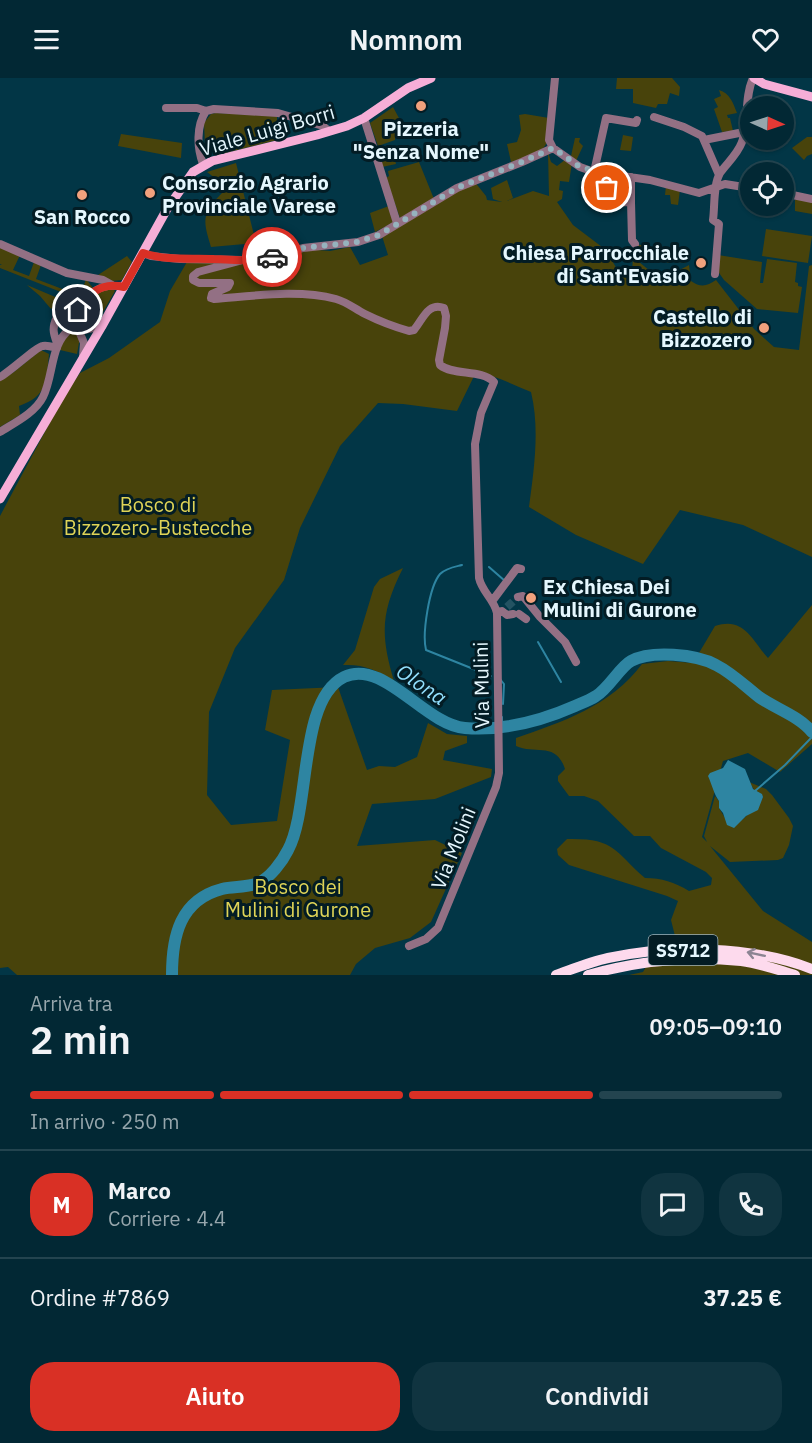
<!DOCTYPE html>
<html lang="it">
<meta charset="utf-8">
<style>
:root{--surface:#022834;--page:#103440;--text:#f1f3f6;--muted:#96a6ac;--line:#23444f;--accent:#d93025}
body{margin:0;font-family:"IBM Plex Sans",sans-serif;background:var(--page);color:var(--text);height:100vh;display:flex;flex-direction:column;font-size:22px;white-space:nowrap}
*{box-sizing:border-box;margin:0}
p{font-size:20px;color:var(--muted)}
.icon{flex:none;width:33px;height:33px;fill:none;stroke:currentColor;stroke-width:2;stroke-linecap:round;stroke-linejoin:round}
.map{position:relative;height:897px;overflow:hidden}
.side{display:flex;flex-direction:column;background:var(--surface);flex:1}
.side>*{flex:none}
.needle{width:39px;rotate:93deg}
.fabs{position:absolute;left:740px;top:18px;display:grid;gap:12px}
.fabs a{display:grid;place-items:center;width:54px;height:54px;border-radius:50%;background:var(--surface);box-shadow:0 2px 4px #0004,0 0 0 2px var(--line);font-size:30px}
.pin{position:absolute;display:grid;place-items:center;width:51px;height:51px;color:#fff;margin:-26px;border:3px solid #fff;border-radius:50%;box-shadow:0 2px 6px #0007}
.courier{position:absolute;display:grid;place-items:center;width:60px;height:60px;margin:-30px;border:4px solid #d93025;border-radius:50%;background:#fff;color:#222;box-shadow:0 2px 8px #0007}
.overview em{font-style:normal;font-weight:600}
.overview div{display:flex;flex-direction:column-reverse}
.overview{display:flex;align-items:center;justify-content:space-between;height:102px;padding:0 30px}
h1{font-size:39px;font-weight:600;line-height:45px}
.bar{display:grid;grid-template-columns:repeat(4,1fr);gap:9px 6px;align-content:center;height:72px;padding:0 30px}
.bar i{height:8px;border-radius:4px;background:var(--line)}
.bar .selected{background:var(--accent)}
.bar p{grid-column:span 4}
.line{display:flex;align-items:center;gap:15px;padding:0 30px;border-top:2px solid var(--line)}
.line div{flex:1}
.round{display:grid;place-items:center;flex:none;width:63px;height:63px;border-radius:24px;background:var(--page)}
.primary-button{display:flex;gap:12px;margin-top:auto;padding:12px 30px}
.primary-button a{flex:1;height:69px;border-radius:24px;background:var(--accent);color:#fff;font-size:24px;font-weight:600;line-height:69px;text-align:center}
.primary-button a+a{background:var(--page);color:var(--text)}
header{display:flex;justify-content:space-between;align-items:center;height:78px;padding:0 30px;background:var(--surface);font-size:27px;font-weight:600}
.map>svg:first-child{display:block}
.green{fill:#48430b}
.water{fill:#2e85a2}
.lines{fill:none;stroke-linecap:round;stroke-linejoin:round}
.stream{stroke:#2e85a2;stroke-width:2}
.river{stroke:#2e85a2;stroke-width:12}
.minor-tunnel{stroke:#245362;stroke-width:8;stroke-dasharray:8 4;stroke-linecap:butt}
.minor{stroke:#937084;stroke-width:8}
.major{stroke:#f6aed7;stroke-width:9}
.highway{stroke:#fddaed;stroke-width:10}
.oneway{stroke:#8c8493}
.done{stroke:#96b3be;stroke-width:6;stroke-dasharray:0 10.8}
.route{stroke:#d93025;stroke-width:8}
.poi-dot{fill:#f1a17d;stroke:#031c24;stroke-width:2}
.labels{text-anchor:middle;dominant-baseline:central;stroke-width:6;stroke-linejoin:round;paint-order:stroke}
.shield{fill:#031c24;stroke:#a1b5bd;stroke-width:1.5}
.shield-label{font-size:18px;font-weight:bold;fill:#e5f7fe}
.poi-label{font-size:20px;font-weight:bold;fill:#e5f7fe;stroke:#031c24}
.street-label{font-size:20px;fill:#e5f7fe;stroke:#031c24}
.park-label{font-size:20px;fill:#dfd457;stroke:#031c24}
.water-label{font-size:21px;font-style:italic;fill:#92dffd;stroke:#031c24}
</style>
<header><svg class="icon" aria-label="menu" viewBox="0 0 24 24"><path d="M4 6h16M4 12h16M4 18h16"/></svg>Nomnom<svg class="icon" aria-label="heart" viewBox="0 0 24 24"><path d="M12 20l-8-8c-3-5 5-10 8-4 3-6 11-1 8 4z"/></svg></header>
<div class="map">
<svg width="812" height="897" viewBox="0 0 812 897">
<rect width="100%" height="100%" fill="#023646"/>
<path class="green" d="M617,0H672L680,9L679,18L670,15L667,26H658L656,30L633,25V11H616Z
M719,12C730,15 733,25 737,35L727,37L728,40H730L733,53L722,54L714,31L718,29L714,21L721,18Z
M393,29L406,53L395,58V62L378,68L370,45Z
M216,35L277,38V62L217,77L212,65L205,67L204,45L211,36Z
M525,36L549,40C548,48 549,59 546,66C542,76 521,81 511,84L507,66L517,64L521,52L519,37Z
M121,56L182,65L181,80L118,68Z
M623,57L633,59L631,73L620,72Z
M807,59H812V76L807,78L804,82L792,70Z
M575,60H580L579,64L583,68L576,83L571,78Z
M391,68L396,86L382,89L377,72Z
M548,74L551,84L557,88L566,81L572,85L569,104L560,103L559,112L563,113L562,121L557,124L573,147L606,172L618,193L632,194L633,179L661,202L689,187L691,203C701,210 707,208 716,202L754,251L774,269L799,272L809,188L812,187V479L743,447L680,432L643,486L576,457L529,429C534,391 540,351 531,314C513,307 495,297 476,294L457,333L403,326L378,325L340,368L300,450L284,502L235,570L209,634L207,717L231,747L277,743L290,662L265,652L272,612L338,609L367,692L379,688L395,689L417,679L428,645L447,656L467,658V665L445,673L443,682L492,691L491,699L435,721L372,726L357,768L435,762L462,775L431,844L410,860L375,870L356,886L350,897H17L8,889L0,890V438L64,318L80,295L109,280L160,244L170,213L187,184L259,180L306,171L330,173L350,169L360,187L388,177L382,158L474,103L486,118L487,122L502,124L493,121L491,110L507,102L513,120L507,123L533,113L549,118Z
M419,84L434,121L400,140L386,100L389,98L388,93Z
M236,85L256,165L211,169C202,140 202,135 224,113L215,100L207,94Z
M666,108L680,112L678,127L671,126L670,117H665Z
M798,120L812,123V136L795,133V122Z
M389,128L394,144L375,154L370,135Z
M766,151L812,158L808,185L762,178Z
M635,167H645V173L664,174V176L671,177V179L682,180L686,185L670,183L668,185L661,180L634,176Z
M0,169L20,177L13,192L29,198L34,184L41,187L36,201L78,217L81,216L86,201L93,210L78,220H72L71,218L0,190V187H2L0,186Z
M718,177L762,184L760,205H763L767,181L797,185L795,204L798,205V208L802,209L798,235L757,231L724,202L717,192Z
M127,178L132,184L122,202L112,203L98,197Z
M27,207L60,221L51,231L40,218Z
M112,210L115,213L100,239L83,224L96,215Z
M59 235a8 8 0 1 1 16 0a8 8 0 1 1-16 0Z
M78,228L88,233L95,244C90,251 79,250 72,247C78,241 80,237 78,228Z
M70,254L76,255L80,259L77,276L60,272L62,262Z
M41,272L49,276C46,305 47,318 19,328L20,337L0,349V302L14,294Z
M403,490C381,534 380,556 394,603C376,592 364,586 343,587L355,572L374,509L380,501Z
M812,527V666L780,694L748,675L723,683L702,759L707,764L704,758L715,718L719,723V730L725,740L742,742L760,725L763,719L755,713L749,704L766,711L772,717L789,740L793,748L789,767L783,780L778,782L730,784L710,768L763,833L812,864V897H629L643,894L662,861L675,858L671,842L678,823L667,818L569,787L558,777L557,771L567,761C615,760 613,772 645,800C662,800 674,804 689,813L711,807L712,800L706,794L661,770L650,758H634L598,723L584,718H569L558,703V698L565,691C556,663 535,677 516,668V660C562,644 611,628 642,586L668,583L693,585L715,548C744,538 752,562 768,580Z"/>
<path class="water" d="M728,682L745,691L753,711L762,716L763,719L758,732L746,738L734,750L727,747L723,735L719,730V723C714,716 712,707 708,698L710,695L723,690Z"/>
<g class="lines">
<path class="stream" d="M462,487C454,489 446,490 440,496C429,509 422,556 426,572L491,598
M489,489L505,503
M538,564L561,604
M500,601L504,606L503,626
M502,649V639
M755,713L785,687L812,659"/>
<path class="river" d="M172,897C172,858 180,822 222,811C233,808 247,810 258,805C270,800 282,784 288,772C311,729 298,622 344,599C383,580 425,647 465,650C503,653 541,643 575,628C582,625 590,622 596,618C609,610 620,589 631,583C651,572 696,576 716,587C732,595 745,608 759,619C776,631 799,638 812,654"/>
<path class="minor-tunnel" d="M507,529L518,519"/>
<path class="minor" d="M555,0L549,62L553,70L580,89L594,94L650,102L699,115L725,106L750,110
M166,30H197L206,33
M654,39L684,49L702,58L719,97
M364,40L397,145
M704,62L744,54
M203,86C197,70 196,48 206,33L214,31L278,35L323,48L329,53
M594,94L606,40L636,45L637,42
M783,115L812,121
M631,124L632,162L635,166
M607,125L631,124V99
M607,128L608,96
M0,166L67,195L103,202L112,207
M143,175L151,178L180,181L243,182L267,181L303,170L358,164L379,157L457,110L522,84L553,70
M243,182L198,194L193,198V202L199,205H230L228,209L212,216L211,220L214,221C253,218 298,211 336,221C347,224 355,231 365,236C379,243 395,249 409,253L414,252C423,241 428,224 444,230L446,238L445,250L439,282L440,287C454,298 481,291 494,304L481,335L475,366L479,500C482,514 494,521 497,535L499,695L496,709L438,850L426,861L409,868
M715,196L719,146L713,142C715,128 713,107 720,95C727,85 737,77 742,64C749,44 744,20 753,0
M56 235a11 11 0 1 1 22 0a11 11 0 1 1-22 0Z
M74,226C94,215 100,204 124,209
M57,239C52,249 53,255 57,265
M70,251L79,253L102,248L90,230L77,225
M79,253L84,265L83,278
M0,299C10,294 37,268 43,268C47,267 53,269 57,270
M0,354C14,345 35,335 43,319C54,297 50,266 70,251
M518,519L523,518L540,539L565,564L576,584
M493,522L517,490L521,491
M497,535L502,533L507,537L513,536
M519,536L526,541"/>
<path class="major" d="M754,0L764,6L812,19
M0,421L102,248L167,131L193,94L212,83L317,57L347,48L364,40L408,10L431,0"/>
<path class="highway" d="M556,897C573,891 590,884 608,880C670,866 753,868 812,891
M588,897C637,883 690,878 741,883C759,885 778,892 795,897"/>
</g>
<defs><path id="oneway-shaft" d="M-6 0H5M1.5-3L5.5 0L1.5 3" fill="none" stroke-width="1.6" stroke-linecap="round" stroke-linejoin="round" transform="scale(1.5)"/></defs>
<use class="oneway" href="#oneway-shaft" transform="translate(756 876) rotate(-168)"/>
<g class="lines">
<path class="done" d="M272,179L303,170L357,164L379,157L457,110L522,84L553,70L580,89L608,96L607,110"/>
<path class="route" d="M78,232L74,226C94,216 99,204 124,209L143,175C166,183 191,180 214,181C233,181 254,185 272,179"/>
</g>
<g class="poi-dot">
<circle cx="421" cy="28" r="6"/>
<circle cx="150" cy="115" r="6"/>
<circle cx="82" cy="117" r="6"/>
<circle cx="701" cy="185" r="6"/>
<circle cx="764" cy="250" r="6"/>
<circle cx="531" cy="520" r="6"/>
</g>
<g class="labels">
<rect class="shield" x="648.5" y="857" width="69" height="30" rx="4.5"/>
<g class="shield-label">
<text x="683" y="872">SS712</text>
</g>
<g class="poi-label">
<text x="421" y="50">Pizzeria<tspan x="421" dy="23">"Senza Nome"</tspan></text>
<text x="162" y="104" text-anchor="start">Consorzio Agrario<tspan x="162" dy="23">Provinciale Varese</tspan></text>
<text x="82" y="138">San Rocco</text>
<text x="689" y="174" text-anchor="end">Chiesa Parrocchiale<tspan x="689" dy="23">di Sant'Evasio</tspan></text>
<text x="752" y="238" text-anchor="end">Castello di<tspan x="752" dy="23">Bizzozero</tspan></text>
<text x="543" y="508" text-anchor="start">Ex Chiesa Dei<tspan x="543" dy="23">Mulini di Gurone</tspan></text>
</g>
<g class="street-label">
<text transform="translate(267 52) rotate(-16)">Viale Luigi Borri</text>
<text transform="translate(481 607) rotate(-91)">Via Mulini</text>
<text transform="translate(453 770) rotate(-68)">Via Molini</text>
</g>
<g class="park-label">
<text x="158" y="426">Bosco di<tspan x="158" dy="23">Bizzozero-Bustecche</tspan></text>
<text x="298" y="808">Bosco dei<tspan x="298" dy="23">Mulini di Gurone</tspan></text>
</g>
<g class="water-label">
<text transform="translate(422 606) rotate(34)">Olona</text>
</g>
</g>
</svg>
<div class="fabs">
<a><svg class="needle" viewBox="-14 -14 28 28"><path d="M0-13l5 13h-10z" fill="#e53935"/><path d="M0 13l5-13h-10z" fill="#96a6ac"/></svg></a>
<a><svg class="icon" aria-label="locate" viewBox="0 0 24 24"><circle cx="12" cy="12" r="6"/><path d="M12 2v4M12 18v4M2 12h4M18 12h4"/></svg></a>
</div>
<div class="pin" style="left:607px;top:110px;background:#ea580c"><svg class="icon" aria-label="bag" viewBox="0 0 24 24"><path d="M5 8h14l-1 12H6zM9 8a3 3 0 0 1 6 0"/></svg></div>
<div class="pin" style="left:78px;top:232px;background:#1f2937"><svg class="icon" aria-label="home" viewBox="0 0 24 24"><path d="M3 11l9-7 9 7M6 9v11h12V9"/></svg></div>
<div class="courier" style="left:272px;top:179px"><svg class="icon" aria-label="car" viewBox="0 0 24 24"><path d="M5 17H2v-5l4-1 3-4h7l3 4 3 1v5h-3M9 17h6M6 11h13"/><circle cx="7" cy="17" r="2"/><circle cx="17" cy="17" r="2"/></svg></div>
</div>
<section class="side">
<div class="overview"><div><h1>2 min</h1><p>Arriva tra</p></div><em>09:05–09:10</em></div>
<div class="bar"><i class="selected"></i><i class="selected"></i><i class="selected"></i><i></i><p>In arrivo · 250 m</p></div>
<div class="line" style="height:108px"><b class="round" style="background:var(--accent);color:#fff">M</b><div><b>Marco</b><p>Corriere · 4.4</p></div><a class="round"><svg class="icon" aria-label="chat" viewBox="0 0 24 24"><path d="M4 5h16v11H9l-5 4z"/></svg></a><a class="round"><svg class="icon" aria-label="phone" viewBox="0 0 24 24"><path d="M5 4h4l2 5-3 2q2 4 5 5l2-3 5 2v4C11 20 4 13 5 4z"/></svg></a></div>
<div class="line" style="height:78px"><div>Ordine #7869</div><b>37.25 €</b></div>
<div class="primary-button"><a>Aiuto</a><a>Condividi</a></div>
</section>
